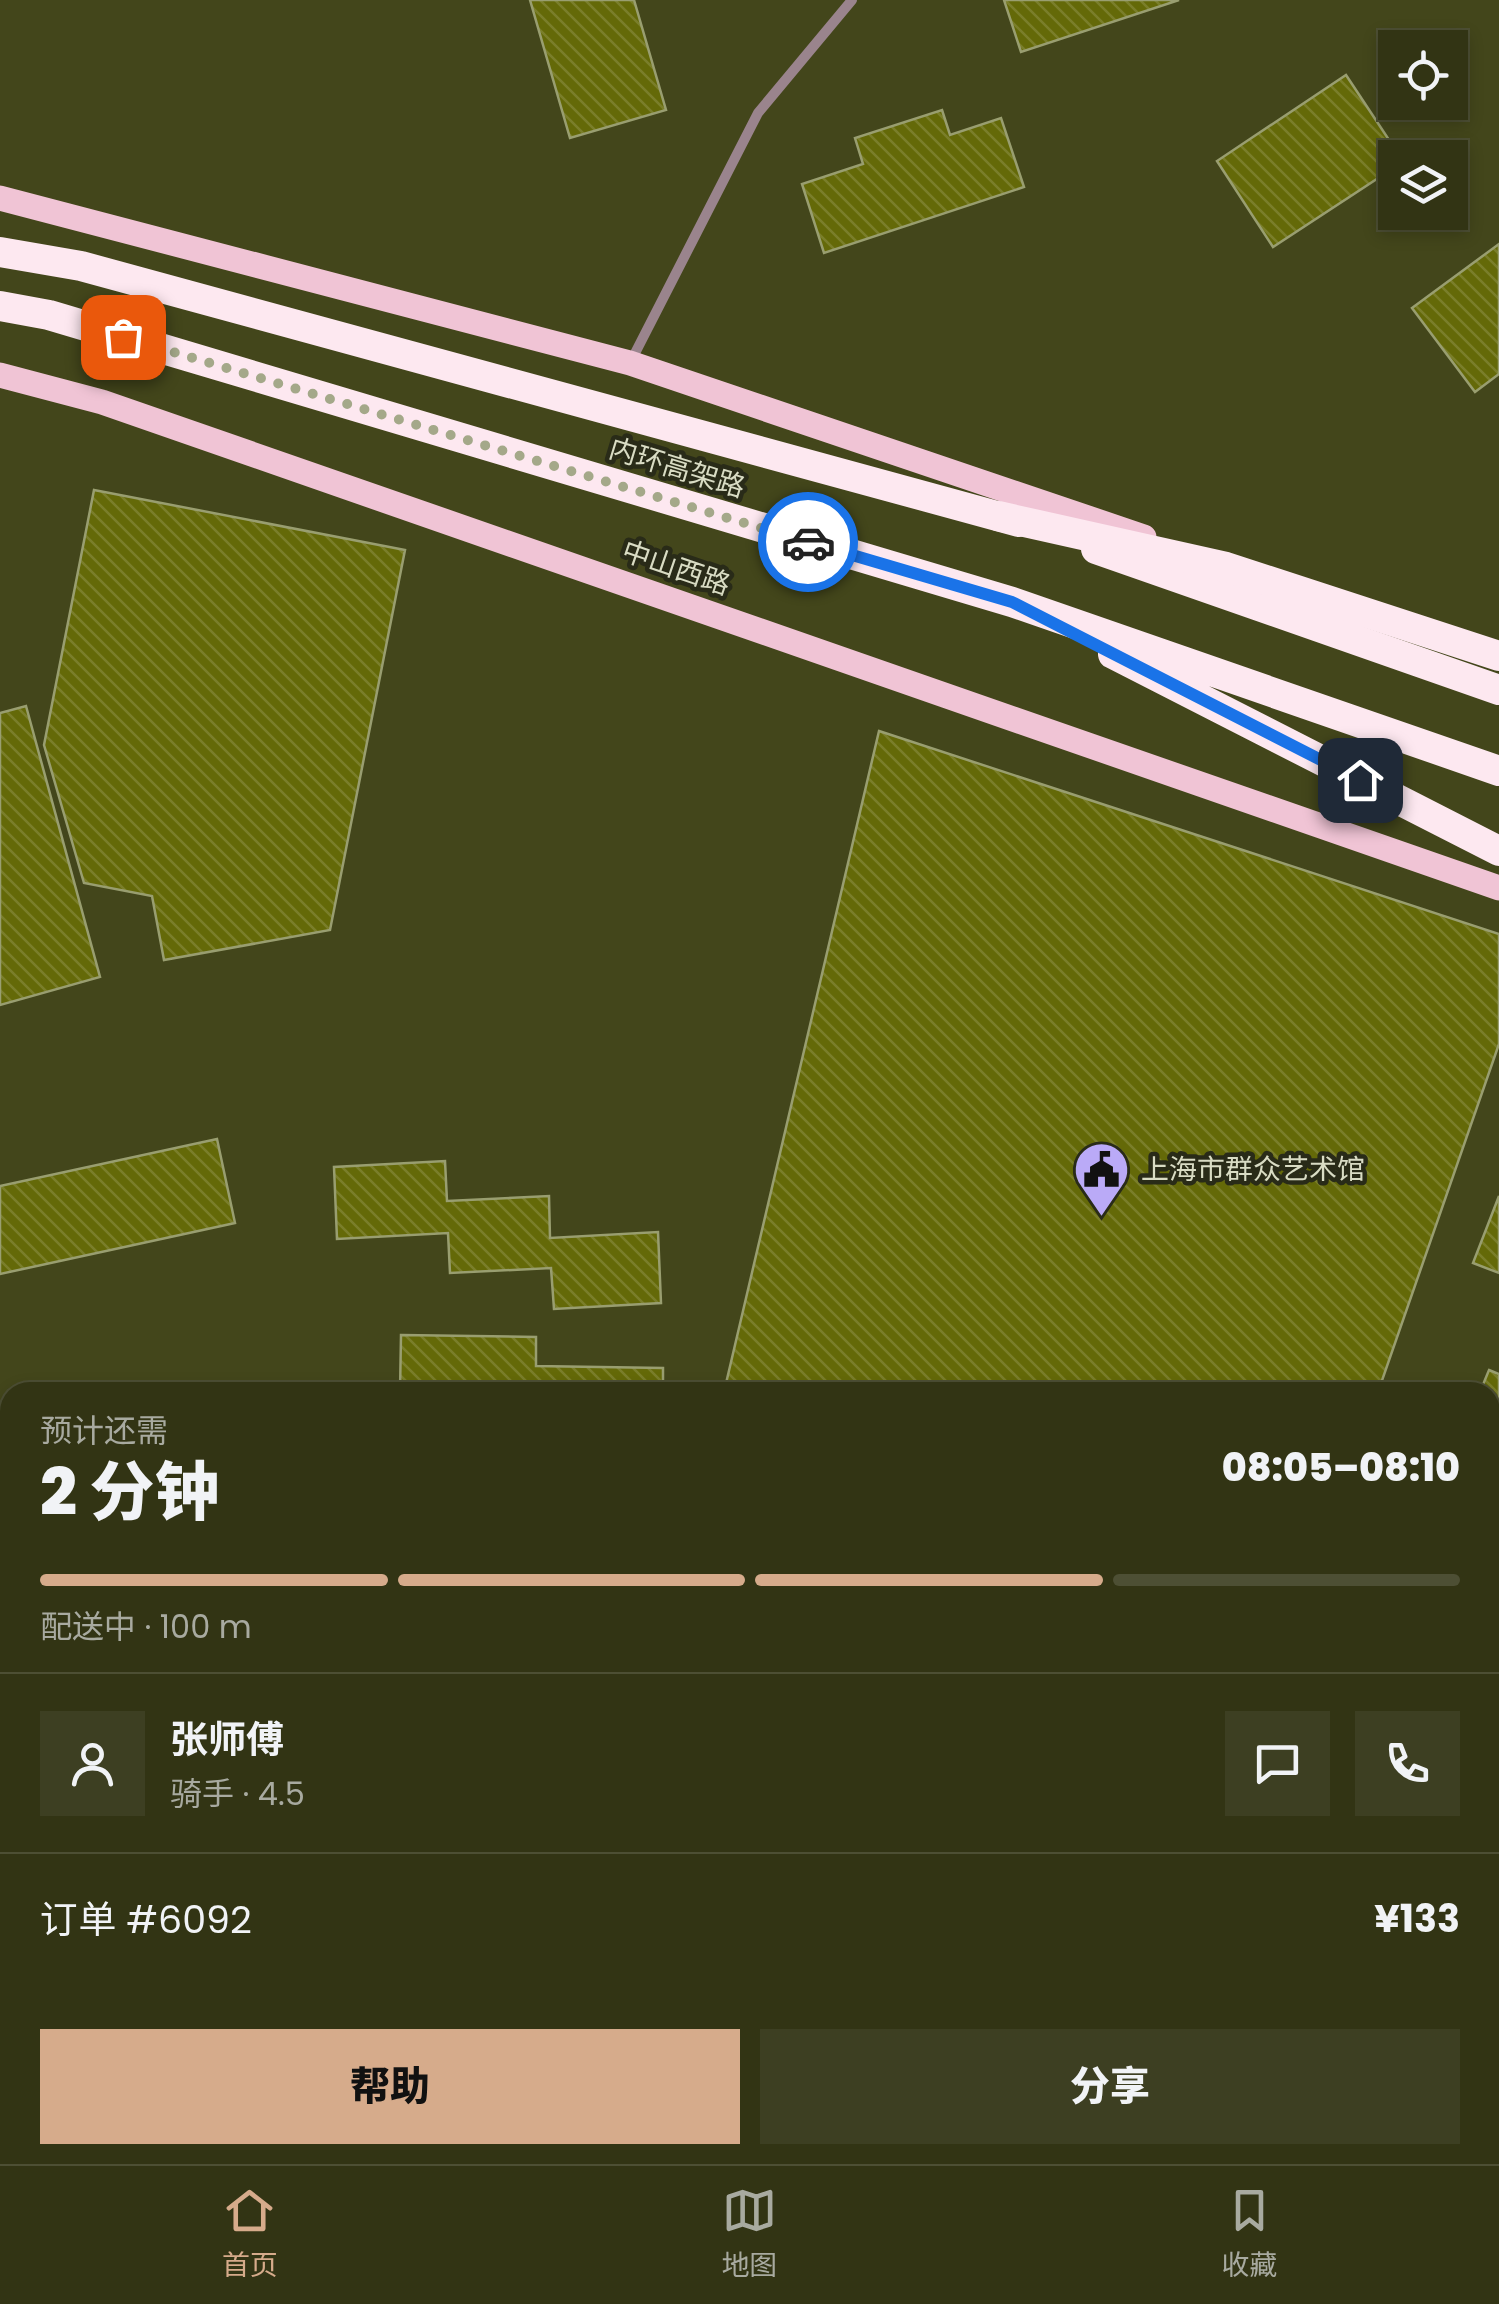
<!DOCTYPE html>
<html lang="zh">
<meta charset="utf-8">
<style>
:root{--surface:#323414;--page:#3d3f22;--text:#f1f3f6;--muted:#a8aaa0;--line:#4d4f34;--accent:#d6ab8b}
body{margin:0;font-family:Poppins,"Noto Sans SC",sans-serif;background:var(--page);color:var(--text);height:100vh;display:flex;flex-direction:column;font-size:38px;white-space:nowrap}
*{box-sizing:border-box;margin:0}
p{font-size:32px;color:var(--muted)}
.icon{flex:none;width:55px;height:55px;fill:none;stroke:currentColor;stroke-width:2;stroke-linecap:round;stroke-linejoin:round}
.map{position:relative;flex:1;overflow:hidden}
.details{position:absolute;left:0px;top:1382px;width:1500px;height:782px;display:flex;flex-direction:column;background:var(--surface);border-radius:30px 30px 0 0;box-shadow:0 5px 15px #0003,0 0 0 2px var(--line)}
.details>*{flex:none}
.buttons{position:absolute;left:1378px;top:30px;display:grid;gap:20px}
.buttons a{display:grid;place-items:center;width:90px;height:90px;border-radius:0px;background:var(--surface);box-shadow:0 5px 15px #0003,0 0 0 2px var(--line);font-size:50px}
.pin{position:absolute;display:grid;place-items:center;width:85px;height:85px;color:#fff;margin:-42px;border-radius:20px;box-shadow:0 5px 15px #0006}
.courier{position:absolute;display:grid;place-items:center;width:100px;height:100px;margin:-50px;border:8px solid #1a73e8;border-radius:50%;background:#fff;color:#222;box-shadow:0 2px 12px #0007}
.headline em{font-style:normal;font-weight:800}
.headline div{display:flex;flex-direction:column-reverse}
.headline{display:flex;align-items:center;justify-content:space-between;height:170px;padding:0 40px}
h1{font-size:65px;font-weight:800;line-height:75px}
.bar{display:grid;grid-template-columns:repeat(4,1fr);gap:15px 10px;align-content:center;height:120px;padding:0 40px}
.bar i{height:12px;border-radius:8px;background:var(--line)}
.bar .active{background:var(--accent)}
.bar p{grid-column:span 4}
.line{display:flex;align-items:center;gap:25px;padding:0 40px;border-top:2px solid var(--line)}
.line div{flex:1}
.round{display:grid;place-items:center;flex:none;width:105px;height:105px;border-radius:0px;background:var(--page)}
.action{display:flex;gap:20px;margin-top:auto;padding:20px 40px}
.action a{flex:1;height:115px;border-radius:0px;background:var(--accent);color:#111;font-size:40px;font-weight:800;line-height:115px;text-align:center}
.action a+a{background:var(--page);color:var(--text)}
.tabs{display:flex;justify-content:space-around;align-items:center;height:140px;border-top:2px solid var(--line);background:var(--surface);font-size:28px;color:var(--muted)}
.tabs a{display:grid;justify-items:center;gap:5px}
.tabs .active{color:var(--accent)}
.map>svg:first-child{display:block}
.building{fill:url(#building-back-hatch);stroke:#999e70;stroke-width:2.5}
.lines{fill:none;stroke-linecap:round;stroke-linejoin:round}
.street{stroke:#9a848d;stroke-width:10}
.primary{stroke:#f0c4d5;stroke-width:25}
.highway{stroke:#fde8f0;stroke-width:30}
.highway-bridge{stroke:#fde8f0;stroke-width:30}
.done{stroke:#a4a889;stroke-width:10;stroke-dasharray:0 18}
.route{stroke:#1a73e8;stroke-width:12}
.labels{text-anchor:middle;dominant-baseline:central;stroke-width:9;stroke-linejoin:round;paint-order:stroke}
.street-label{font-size:28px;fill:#d9dcc4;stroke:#292b18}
.poi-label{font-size:28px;fill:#d9dcc4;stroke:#292b18;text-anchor:start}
</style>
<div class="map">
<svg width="1499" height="2164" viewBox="0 0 1499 2164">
<defs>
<pattern id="building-back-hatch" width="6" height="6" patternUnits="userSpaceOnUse" patternTransform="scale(2.5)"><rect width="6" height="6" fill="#646908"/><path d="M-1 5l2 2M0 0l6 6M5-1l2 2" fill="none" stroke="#7a7e2a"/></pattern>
</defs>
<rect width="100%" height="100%" fill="#43461b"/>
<path class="building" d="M530,0H634L666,110L570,138Z
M1004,0H1179L1021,52Z
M1346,75L1401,158H1395V167L1273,247L1217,161Z
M942,110L950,135L1001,118L1024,187L824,253L802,184L863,164L855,138Z
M1499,244V374L1475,392L1412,308Z
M94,490L405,550L330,930L164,960L152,896L84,883L44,745Z
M26,706L100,977L0,1005V713Z
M879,731L1499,934V1044L1378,1392H724Z
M217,1139L235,1223L0,1274V1186Z
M445,1161L447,1201L549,1196L550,1238L658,1232L661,1303L554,1309L551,1268L450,1273L448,1233L337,1239L334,1167Z
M1499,1196V1273L1473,1263Z
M401,1335L536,1337V1366L663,1368V1392H400Z
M1489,1370L1499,1374V1446L1490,1442V1392H1480Z
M0,1496H10V1576H0Z
M0,1853L10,1856V2067L0,2063Z
M1499,2071V2164H1466L1469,2155H1490V2096Z
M283,2155H440L437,2164H311Z
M627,2155H722L719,2164H624Z
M815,2155H910L907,2164H812Z
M1000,2155H1095L1092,2164H997Z
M1204,2155H1298L1293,2164H1218Z"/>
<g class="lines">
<path class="street" d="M630,363L758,113L852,0
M1490,1726L1499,1727
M0,1731H10"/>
<path class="primary" d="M0,198L630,363L1144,537
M0,375L102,402L1499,888"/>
<path class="highway" d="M0,252L81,266L1019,522
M0,306L49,315L1012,602L1499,771
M1096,549L1499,690
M1113,654L1499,851"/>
<path class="highway-bridge" d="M998,516L1226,567L1499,656"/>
</g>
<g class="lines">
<path class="done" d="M123,337L808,542"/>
<path class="route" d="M808,542L1012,602L1360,780"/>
</g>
<defs>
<symbol id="civic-pin" viewBox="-11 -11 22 30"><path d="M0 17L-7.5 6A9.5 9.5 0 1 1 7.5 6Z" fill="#baaaf7" stroke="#292b18"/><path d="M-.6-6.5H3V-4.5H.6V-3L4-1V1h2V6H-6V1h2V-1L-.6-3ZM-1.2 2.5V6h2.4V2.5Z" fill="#111"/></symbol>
</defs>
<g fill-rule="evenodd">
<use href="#civic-pin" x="1070" y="1138" width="63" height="86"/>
</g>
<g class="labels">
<g class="street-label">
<text transform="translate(677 468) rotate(17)">内环高架路</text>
<text transform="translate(676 568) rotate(19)">中山西路</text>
</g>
<g class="poi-label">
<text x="1141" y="1169">上海市群众艺术馆</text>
</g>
</g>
</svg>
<div class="buttons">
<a><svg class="icon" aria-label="locate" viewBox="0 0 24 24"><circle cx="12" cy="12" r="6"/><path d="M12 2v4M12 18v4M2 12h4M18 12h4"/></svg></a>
<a><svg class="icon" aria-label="layers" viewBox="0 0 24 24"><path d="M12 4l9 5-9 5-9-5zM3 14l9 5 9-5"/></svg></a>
</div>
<div class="pin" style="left:123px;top:337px;background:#ea580c"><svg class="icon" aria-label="bag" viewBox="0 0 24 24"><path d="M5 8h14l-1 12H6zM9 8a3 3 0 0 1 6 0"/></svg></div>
<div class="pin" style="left:1360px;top:780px;background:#1f2937"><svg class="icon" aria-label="home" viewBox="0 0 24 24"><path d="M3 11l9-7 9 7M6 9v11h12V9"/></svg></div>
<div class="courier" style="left:808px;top:542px"><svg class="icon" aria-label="car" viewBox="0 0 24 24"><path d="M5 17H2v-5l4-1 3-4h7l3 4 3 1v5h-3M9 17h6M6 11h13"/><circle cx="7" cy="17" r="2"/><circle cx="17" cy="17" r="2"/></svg></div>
<section class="details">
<div class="headline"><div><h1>2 分钟</h1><p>预计还需</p></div><em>08:05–08:10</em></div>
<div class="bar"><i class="active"></i><i class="active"></i><i class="active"></i><i></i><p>配送中 · 100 m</p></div>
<div class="line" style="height:180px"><a class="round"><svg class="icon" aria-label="person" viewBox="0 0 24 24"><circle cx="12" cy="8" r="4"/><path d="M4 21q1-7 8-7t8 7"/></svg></a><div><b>张师傅</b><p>骑手 · 4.5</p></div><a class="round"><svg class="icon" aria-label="chat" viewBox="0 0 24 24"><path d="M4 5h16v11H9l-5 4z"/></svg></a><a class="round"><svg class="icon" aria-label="phone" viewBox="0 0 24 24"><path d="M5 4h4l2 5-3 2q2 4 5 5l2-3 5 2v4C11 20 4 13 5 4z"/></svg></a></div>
<div class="line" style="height:130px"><div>订单 #6092</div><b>¥133</b></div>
<div class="action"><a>帮助</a><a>分享</a></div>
</section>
</div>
<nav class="tabs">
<a class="active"><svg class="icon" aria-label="home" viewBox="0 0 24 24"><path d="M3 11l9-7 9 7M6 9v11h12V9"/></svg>首页</a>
<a><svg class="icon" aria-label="map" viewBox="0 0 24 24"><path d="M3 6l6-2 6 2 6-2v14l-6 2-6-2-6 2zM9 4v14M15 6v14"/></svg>地图</a>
<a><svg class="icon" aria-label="saved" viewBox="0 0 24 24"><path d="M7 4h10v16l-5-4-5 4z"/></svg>收藏</a>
</nav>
